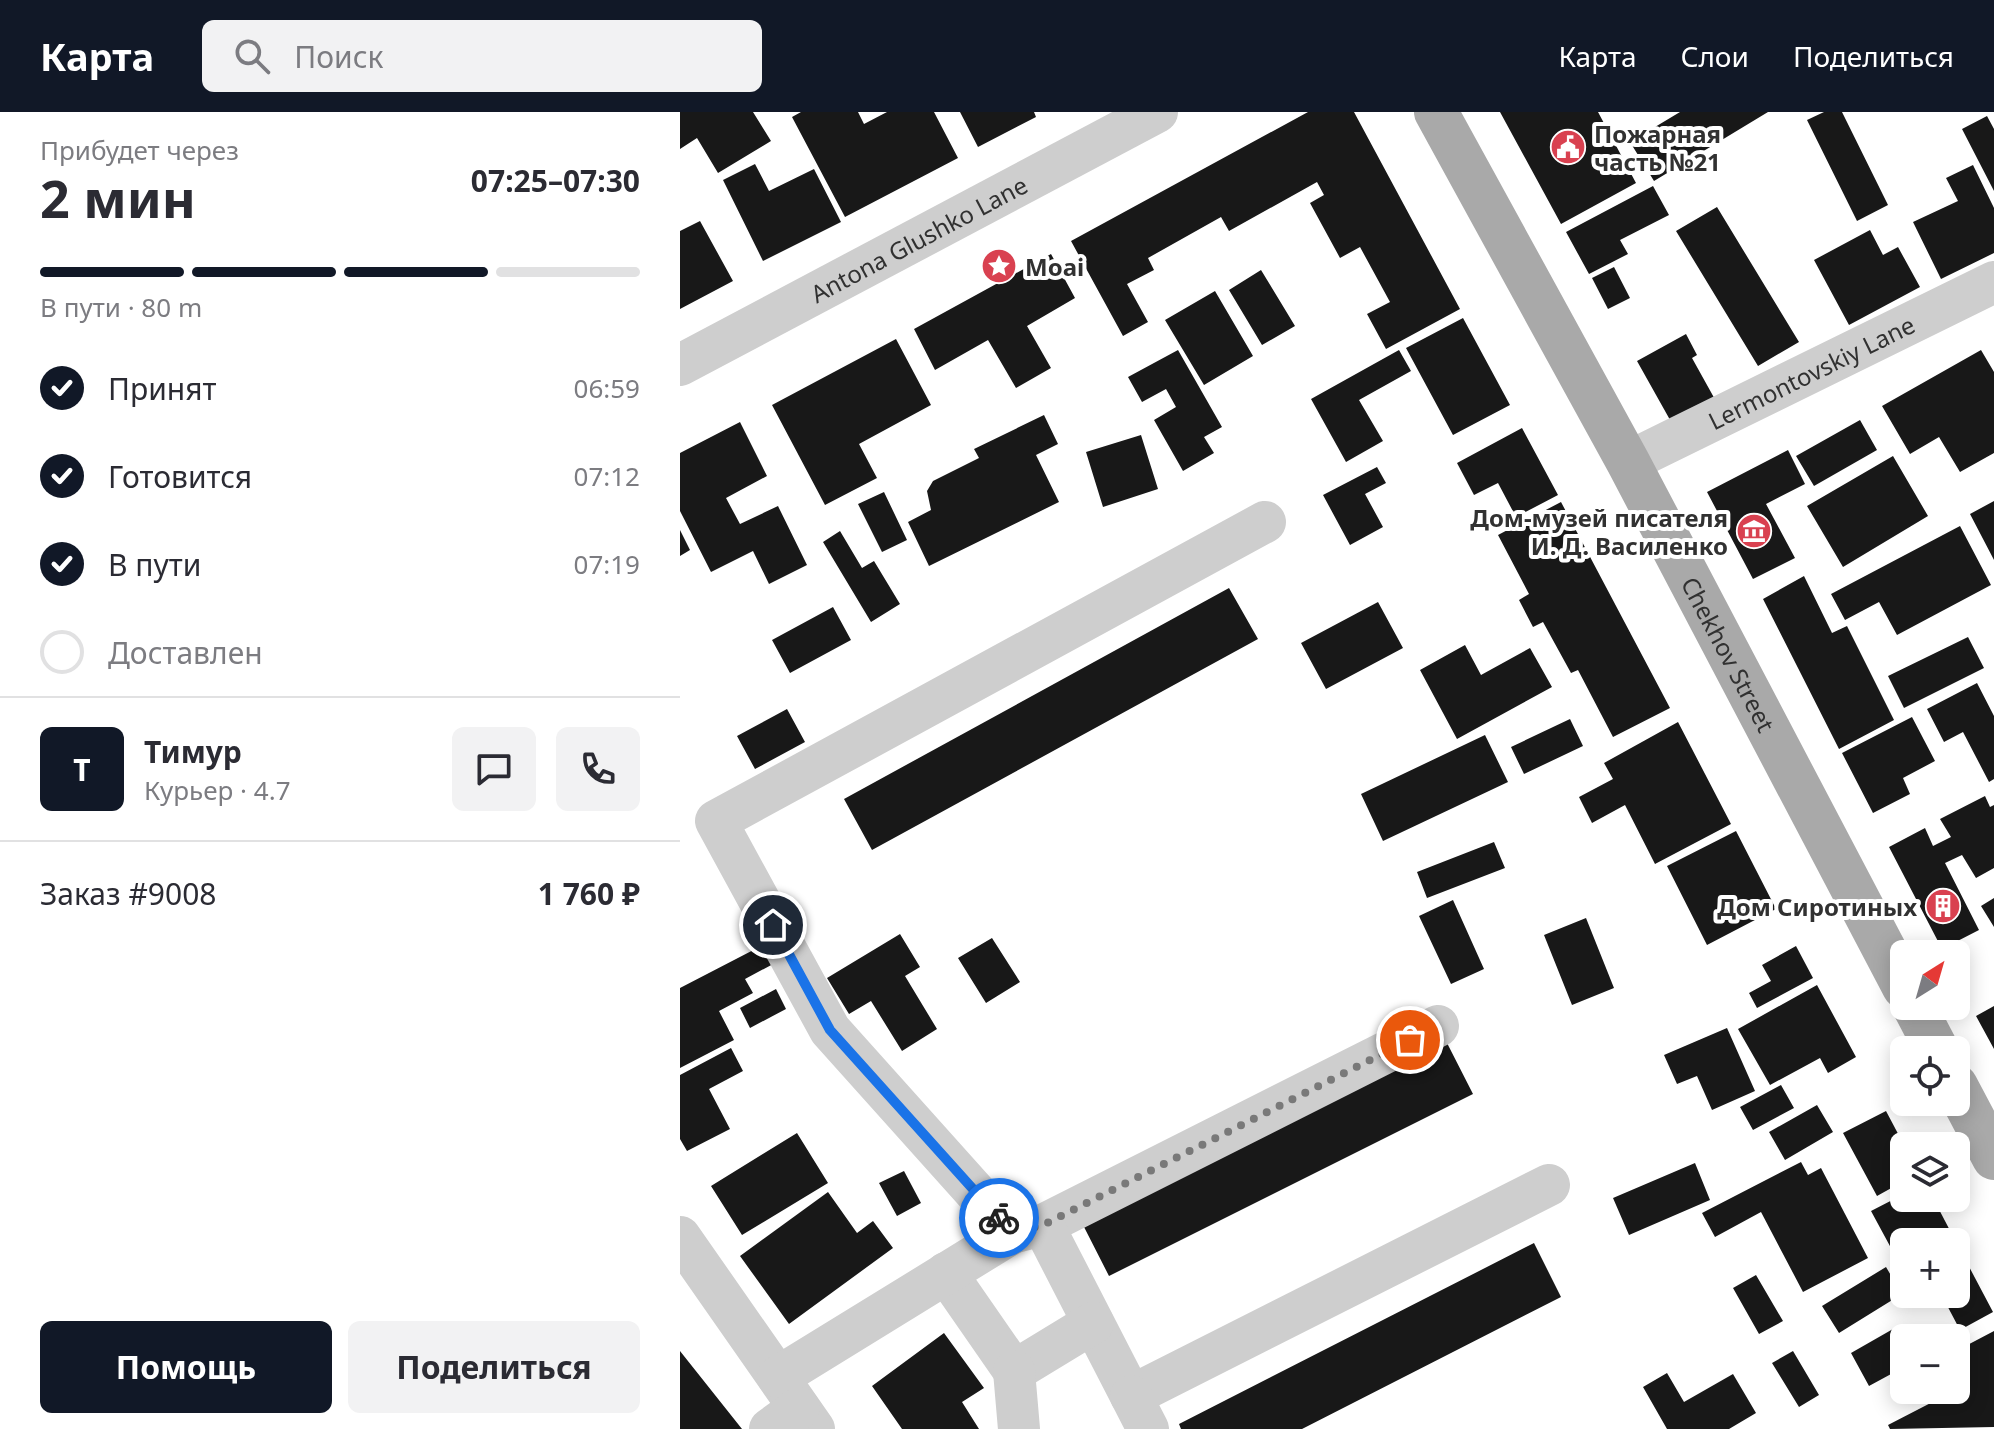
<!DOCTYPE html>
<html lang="ru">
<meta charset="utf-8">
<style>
:root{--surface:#fff;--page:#f2f2f3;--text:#2b2b33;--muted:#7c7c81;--line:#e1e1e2;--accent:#111827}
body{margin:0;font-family:"Noto Sans",sans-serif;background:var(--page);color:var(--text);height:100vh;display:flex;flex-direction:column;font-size:30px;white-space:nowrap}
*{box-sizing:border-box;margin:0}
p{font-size:26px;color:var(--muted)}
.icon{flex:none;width:44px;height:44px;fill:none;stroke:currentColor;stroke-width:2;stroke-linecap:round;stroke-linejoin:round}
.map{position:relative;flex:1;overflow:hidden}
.sheet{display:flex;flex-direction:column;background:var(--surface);width:680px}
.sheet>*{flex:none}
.needle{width:52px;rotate:37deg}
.fabs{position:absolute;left:1210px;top:828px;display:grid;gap:16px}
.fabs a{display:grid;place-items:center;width:80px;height:80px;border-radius:12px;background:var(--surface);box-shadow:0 4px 20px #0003;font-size:40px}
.pin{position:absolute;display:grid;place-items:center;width:68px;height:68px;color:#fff;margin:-34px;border:4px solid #fff;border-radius:50%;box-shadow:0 2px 8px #0007}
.courier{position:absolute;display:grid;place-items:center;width:80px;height:80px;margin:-40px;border:6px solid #1a73e8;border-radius:50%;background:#fff;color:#222;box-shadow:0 2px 10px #0007}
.head em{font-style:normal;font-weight:700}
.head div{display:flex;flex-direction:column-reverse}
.head{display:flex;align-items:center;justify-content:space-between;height:136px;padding:0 40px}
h1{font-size:52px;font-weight:700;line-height:60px}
.bar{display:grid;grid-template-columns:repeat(4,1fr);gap:12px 8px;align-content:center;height:96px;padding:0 40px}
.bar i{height:10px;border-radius:6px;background:var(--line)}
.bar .selected{background:var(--accent)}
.bar p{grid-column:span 4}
.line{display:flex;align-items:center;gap:20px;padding:0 40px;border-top:2px solid var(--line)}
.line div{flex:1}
.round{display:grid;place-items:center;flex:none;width:84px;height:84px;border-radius:12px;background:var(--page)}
ol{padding:0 40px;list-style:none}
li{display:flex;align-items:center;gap:24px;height:88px}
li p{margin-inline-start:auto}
li .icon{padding:8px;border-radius:50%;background:var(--accent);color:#fff;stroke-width:4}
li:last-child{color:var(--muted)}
li i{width:44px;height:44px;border:4px solid var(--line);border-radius:50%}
.primary-button{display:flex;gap:16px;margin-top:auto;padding:16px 40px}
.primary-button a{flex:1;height:92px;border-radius:12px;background:var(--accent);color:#fff;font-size:32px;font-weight:700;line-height:92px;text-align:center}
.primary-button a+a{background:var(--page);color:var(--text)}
header{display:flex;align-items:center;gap:48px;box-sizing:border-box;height:112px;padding:0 40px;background:var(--accent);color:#fff}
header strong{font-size:38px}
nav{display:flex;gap:44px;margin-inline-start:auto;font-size:28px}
.search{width:560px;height:72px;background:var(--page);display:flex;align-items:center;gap:20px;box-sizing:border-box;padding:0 28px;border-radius:12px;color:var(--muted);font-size:30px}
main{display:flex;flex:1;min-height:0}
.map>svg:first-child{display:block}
.building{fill:#181818}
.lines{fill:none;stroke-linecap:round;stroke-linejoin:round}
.minor{stroke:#cecece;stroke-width:42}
.major{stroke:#a9a9a9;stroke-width:44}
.done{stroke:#797979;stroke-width:8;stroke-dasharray:0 14.4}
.route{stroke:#1a73e8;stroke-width:10}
.labels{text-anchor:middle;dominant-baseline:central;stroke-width:8;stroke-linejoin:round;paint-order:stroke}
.poi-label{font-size:24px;font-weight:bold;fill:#313131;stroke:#fff;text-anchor:start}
.street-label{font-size:24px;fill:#313131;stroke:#fff}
</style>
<header>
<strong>Карта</strong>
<div class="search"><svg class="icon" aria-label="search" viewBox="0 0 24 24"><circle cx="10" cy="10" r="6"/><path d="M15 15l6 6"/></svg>Поиск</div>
<nav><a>Карта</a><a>Слои</a><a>Поделиться</a></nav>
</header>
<main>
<section class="sheet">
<div class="head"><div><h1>2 мин</h1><p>Прибудет через</p></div><em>07:25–07:30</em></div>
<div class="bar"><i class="selected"></i><i class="selected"></i><i class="selected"></i><i></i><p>В пути · 80 m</p></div>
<ol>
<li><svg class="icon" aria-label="check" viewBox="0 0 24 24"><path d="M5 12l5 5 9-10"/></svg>Принят<p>06:59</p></li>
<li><svg class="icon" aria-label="check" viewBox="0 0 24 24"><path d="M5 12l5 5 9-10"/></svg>Готовится<p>07:12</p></li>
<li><svg class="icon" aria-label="check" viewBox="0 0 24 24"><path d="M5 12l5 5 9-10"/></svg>В пути<p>07:19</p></li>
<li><i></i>Доставлен</li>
</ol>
<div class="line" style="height:144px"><b class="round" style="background:var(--accent);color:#fff">Т</b><div><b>Тимур</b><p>Курьер · 4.7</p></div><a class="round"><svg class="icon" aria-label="chat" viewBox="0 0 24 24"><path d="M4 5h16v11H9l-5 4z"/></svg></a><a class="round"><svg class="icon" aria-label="phone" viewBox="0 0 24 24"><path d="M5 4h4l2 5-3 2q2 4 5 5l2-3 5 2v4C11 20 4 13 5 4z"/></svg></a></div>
<div class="line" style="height:104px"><div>Заказ #9008</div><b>1 760 ₽</b></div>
<div class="primary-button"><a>Помощь</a><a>Поделиться</a></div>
</section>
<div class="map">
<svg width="1314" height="1317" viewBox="0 0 1314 1317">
<rect width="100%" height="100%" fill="#fff"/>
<path class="building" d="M0,0H73L91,29L38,61L17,26L0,37Z
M121,0H178L184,12L207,0H254L278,46L165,105L112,5Z
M280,0H354L356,5L298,35Z
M628,0H674L780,197L706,237L687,202L710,190L680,135L660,146L630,91L644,83L637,70L549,119L541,105L468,146L474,158L447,172L468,210L443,224L391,129Z
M820,0H918L956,71L881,112Z
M1000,0H1088L974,69L950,30Z
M1144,0H1162L1208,93L1177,109L1127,8Z
M1307,4L1314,17V79L1282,17Z
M75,52L89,79L134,57L161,110L83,149L43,68Z
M1293,53L1314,96V141L1261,167L1233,110L1278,89L1266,66Z
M973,74L989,103L940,128L948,142L909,162L886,120Z
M1037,95L1119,230L1078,254L996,119Z
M20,109L53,169L0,197V119Z
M1190,118L1203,143L1218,135L1240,175L1169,213L1134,148Z
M371,142L395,186L347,214L371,256L336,276L308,228L255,258L234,217Z
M934,155L950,186L928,197L912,166Z
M581,158L615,214L582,233L549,178Z
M535,179L573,244L524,273L485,208Z
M783,206L830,293L773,323L726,236Z
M1006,222L1017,243L1012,246L1037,291L994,315L957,249Z
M216,227L251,293L179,332L197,366L145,393L92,293Z
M498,238L542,315L524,325L534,341L503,359L474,308L496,295L486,277L462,290L448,265Z
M719,238L731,259L679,288L703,329L666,350L631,287Z
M1301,238L1314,260V341L1280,360L1259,325L1230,342L1202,294Z
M364,303L378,332L356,343L379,390L249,454L228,410L251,398L247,379L253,369L299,346L294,337Z
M1180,308L1197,338L1134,374L1116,344Z
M60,310L87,364L46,386L60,412L98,394L127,453L89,472L73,439L31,460L0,399V341Z
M842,316L878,383L836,405L818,371L794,383L777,351Z
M461,323L478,377L423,395L406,340Z
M1108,338L1125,372L1086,392L1115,446L1073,467L1027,380Z
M1213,344L1248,404L1163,455L1127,394Z
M697,355L706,371L685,382L703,415L670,433L643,383Z
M204,380L227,428L202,440L178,392Z
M1314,389V448L1290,402Z
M881,390L990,596L933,625L898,558L891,561L863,510L853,515L839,488L849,482L818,423Z
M1280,414L1311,473L1217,523L1199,490L1165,508L1151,482Z
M0,418L10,438L0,444Z
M160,419L182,456L194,449L220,492L191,510L143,430Z
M1124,464L1152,521L1167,514L1214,608L1159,637L1083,487Z
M549,476L578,527L192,738L164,687Z
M698,490L723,536L646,577L621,531Z
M153,495L171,528L110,561L92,528Z
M1288,525L1304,556L1224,596L1208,564Z
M785,533L801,563L850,536L872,575L777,627L740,558Z
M1297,571L1314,604V667L1309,670L1283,620L1264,630L1247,597Z
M107,597L125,630L75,657L57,624Z
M1232,605L1255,649L1223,666L1230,682L1193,701L1162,641Z
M890,607L903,634L844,662L831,635Z
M998,610L1051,712L975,752L945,693L912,711L899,685L933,667L924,651Z
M805,623L828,670L703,729L681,682Z
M1305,684L1310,695L1314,693V756L1296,766L1282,743L1265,751L1299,818L1262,837L1209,735L1245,716L1253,734L1271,725L1260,707Z
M1056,719L1096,797L1027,833L987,754Z
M814,730L825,756L747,786L737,760Z
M1314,786V815L1301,794Z
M773,788L804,857L771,872L739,804Z
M906,806L934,876L892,893L864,823Z
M220,822L240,855L225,864L257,917L222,939L191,889L169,902L147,866Z
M312,826L340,870L306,891L278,846Z
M85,832L95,851L65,867L73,881L39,899L54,928L0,956V876Z
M1116,834L1133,866L1077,896L1069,881L1091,869L1082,853Z
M1137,873L1176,945L1148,961L1140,946L1090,973L1058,917Z
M96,877L106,897L70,916L60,896Z
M1314,894V937L1296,904Z
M1047,916L1075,979L1032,998L1017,964L997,972L984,943Z
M767,931L793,982L429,1164L403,1113Z
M51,936L63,959L29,977L50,1017L7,1039L0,1027V963Z
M1101,973L1114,996L1073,1018L1060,995Z
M1137,993L1153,1020L1105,1048L1089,1020Z
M1206,999L1224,1033V1069L1197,1084L1163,1021Z
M117,1021L148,1071L62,1123L31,1074Z
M1121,1050L1128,1063L1141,1056L1188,1146L1123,1180L1081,1100L1035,1125L1022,1101Z
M1015,1051L1030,1088L949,1123L933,1086Z
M224,1059L241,1091L217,1104L199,1071Z
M148,1080L177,1121L193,1109L213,1136L109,1212L60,1144Z
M1224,1082V1086H1253L1276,1130L1313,1200L1280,1218L1261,1182H1276V1130H1224V1160L1191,1099Z
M854,1131L881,1185L622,1317H501L499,1312Z
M1206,1155L1222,1182L1159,1221L1142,1194Z
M1076,1163L1103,1209L1079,1222L1053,1176Z
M1213,1217L1224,1236V1255L1189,1274L1171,1241Z
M1314,1219V1315L1210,1317L1208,1313L1268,1282L1266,1278H1276V1239Z
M264,1221L304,1276L282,1290L299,1317H222L192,1274Z
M0,1239L62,1317H0Z
M1113,1239L1139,1283L1119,1295L1092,1251Z
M987,1261L1004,1290L1053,1262L1076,1301L1049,1317H987L963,1275Z"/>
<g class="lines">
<g class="minor">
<path id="s1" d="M0,253L477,0"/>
<path id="s2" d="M948,350L1314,170"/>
<path d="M363,1113L758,914"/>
<path d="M332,1121L363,1113L451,1284L869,1073"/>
<path d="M0,1125L134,1317"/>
<path d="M266,1161L334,1259L413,1211"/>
<path d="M334,1259L339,1317"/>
<path d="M98,1265L332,1121L150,918L36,709L585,410"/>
<path d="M451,1284L468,1317"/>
<path d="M90,1317L119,1296"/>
</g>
<g class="major">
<path id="s3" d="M756,0L948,350L1224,875"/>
<path d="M1234,894L1257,938"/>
<path d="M1276,974L1314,1046"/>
</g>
</g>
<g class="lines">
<path class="done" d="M319,1106L332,1121L363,1113L730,928"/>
<path class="route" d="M93,813L150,918L319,1106"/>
</g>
<defs>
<symbol id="civic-disc" viewBox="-11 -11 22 22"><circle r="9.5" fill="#d94150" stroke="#fff"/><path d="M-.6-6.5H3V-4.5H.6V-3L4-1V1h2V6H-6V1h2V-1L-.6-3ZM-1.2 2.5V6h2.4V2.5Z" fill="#fff"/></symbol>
<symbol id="sight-disc" viewBox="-11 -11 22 22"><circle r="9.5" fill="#d94150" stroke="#fff"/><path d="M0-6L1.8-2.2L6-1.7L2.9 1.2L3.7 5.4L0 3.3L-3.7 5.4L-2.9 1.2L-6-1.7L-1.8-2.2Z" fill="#fff"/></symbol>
<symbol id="museum-disc" viewBox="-11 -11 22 22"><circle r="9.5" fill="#d94150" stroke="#fff"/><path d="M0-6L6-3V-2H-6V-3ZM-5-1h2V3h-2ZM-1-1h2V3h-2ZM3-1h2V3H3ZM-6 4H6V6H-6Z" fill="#fff"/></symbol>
<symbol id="building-disc" viewBox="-11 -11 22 22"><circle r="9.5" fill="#d94150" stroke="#fff"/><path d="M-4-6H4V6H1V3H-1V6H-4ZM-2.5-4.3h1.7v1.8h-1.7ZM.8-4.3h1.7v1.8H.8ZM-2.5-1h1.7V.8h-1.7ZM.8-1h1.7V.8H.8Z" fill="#fff"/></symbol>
</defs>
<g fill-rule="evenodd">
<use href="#civic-disc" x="868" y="15" width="40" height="40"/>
<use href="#sight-disc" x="299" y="134" width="40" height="40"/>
<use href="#museum-disc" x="1054" y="399" width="40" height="40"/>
<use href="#building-disc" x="1243" y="774" width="40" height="40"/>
</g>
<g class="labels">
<g class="poi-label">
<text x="914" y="21">Пожарная<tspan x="914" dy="28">часть №21</tspan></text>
<text x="345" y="154">Moai</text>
<text x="1048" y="405" text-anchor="end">Дом-музей писателя<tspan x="1048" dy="28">И. Д. Василенко</tspan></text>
<text x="1237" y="794" text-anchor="end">Дом Сиротиных</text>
</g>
<g class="street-label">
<text stroke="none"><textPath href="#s1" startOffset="270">Antona Glushko Lane</textPath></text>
<text stroke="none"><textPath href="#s2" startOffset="204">Lermontovskiy Lane</textPath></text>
<text stroke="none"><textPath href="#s3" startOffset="616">Chekhov Street</textPath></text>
</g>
</g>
</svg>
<div class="fabs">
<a><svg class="needle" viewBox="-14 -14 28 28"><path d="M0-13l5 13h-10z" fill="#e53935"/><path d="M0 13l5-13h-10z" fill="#7c7c81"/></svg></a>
<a><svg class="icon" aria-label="locate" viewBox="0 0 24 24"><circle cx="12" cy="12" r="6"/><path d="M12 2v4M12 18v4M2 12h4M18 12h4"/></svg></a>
<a><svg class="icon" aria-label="layers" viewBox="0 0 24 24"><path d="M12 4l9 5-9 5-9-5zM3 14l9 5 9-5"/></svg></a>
<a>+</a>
<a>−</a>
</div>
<div class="pin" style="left:730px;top:928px;background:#ea580c"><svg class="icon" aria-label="bag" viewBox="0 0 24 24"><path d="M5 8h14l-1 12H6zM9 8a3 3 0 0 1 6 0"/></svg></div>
<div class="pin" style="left:93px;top:813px;background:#1f2937"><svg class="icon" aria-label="home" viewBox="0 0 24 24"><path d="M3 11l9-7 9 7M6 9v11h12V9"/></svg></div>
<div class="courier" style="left:319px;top:1106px"><svg class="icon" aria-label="bike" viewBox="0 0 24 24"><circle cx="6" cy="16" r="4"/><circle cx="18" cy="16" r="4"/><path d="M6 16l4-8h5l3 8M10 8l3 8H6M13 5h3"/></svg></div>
</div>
</main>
